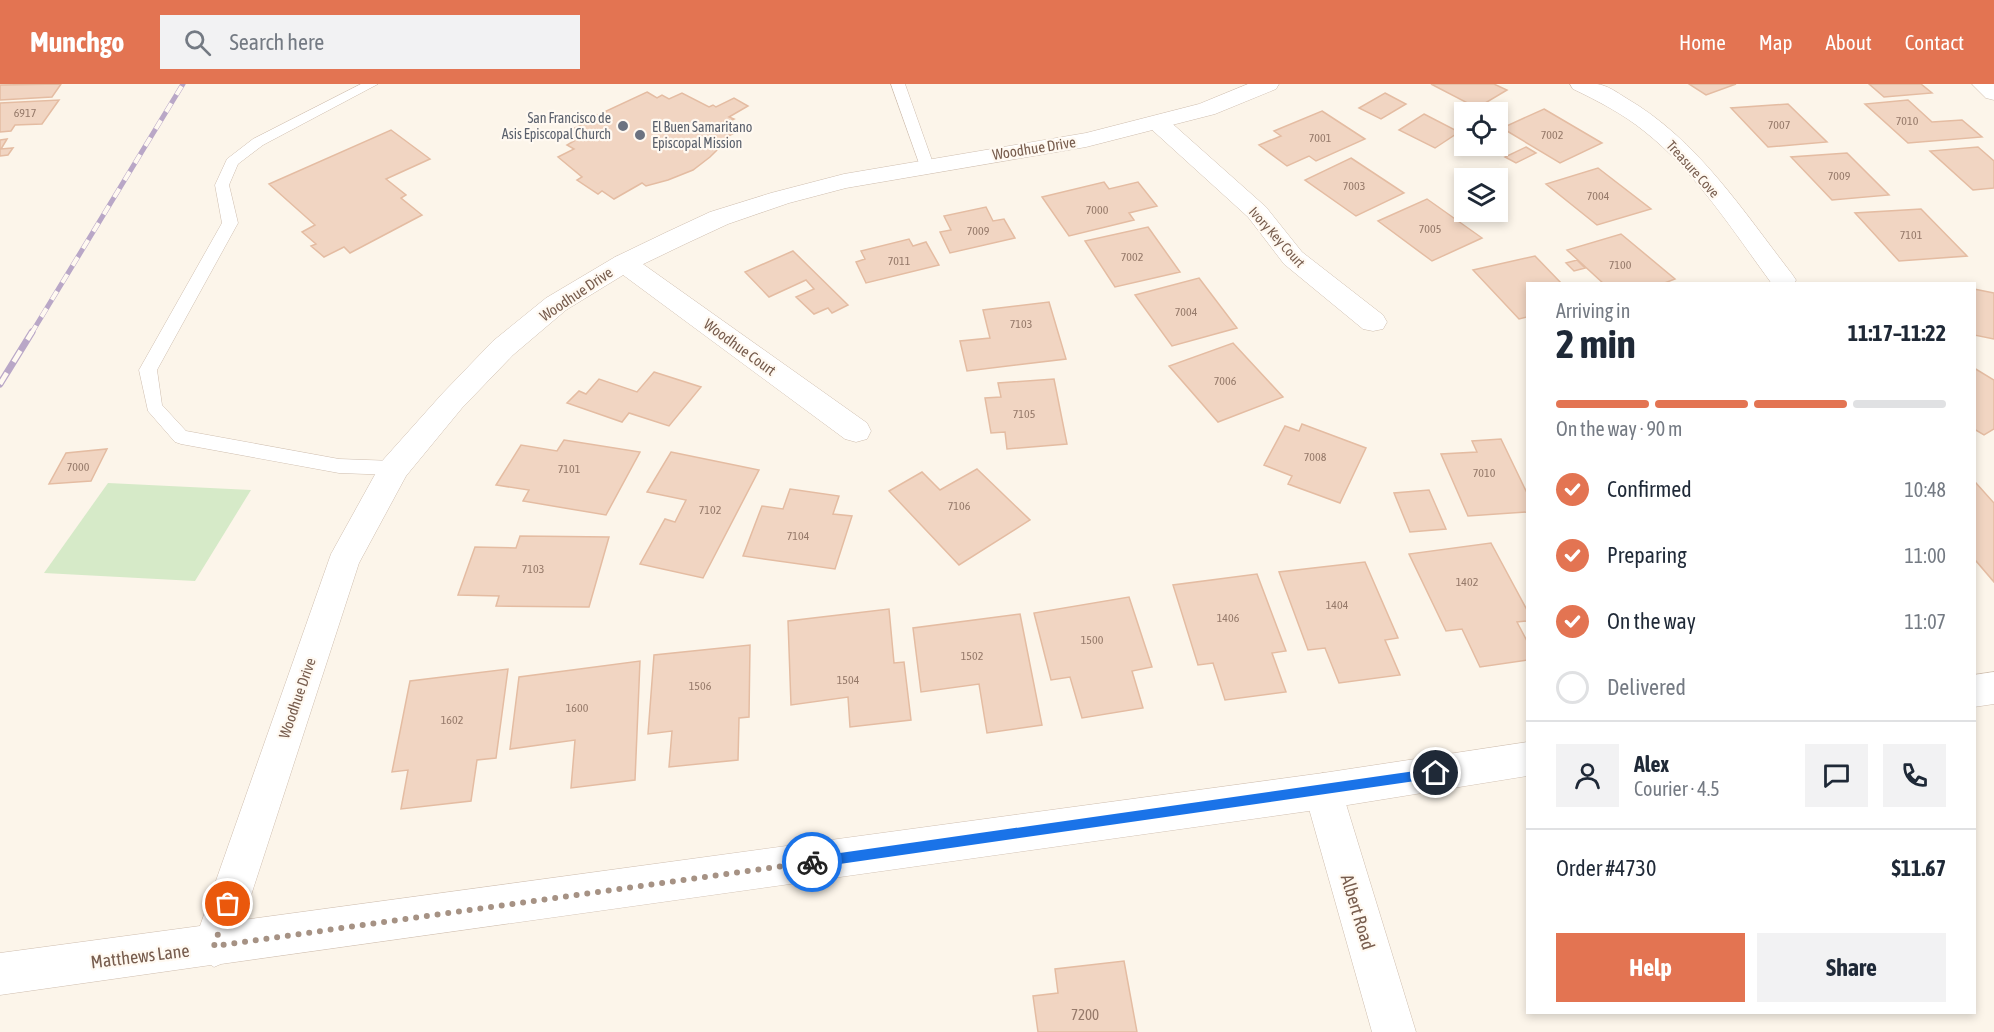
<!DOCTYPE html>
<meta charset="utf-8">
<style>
:root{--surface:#fff;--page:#f2f2f3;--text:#1f2937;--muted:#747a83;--line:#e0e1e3;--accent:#e37452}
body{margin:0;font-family:"Asap Condensed",sans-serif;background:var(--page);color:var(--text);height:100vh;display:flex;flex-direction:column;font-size:22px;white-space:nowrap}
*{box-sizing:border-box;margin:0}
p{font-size:20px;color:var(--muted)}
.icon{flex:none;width:33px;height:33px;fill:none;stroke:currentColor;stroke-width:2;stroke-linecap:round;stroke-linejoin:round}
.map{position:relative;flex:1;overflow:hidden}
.side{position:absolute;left:1526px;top:198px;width:450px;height:732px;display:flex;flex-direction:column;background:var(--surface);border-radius:0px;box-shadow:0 3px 9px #0003}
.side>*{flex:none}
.fabs{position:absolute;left:1454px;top:18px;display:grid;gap:12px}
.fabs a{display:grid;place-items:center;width:54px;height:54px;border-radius:0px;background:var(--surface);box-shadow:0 3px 9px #0003;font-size:30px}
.pin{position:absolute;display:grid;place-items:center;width:51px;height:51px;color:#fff;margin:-26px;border:3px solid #fff;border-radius:50%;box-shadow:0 2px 6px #0007}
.courier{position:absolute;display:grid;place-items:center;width:60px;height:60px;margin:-30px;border:4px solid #1a73e8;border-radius:50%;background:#fff;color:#222;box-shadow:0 2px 8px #0007}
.headline em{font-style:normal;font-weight:700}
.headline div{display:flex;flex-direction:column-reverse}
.headline{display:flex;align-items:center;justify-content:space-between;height:102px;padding:0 30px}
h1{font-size:39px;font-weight:700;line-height:45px}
.bar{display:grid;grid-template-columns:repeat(4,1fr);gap:9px 6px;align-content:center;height:72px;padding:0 30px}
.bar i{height:8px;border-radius:4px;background:var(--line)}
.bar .on{background:var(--accent)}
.bar p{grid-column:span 4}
.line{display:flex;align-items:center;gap:15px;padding:0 30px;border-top:2px solid var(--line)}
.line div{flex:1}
.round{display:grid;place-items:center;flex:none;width:63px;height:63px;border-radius:0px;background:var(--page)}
ol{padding:0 30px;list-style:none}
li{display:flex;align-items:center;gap:18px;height:66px}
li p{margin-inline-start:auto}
li .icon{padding:6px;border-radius:50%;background:var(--accent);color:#fff;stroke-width:4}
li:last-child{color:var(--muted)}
li i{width:33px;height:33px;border:3px solid var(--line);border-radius:50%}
.cta{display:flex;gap:12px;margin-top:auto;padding:12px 30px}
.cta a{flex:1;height:69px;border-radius:0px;background:var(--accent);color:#fff;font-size:24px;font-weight:700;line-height:69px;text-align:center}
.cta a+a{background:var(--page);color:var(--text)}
header{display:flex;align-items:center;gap:36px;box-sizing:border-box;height:84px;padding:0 30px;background:var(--accent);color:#fff}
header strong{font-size:28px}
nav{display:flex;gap:33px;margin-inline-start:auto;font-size:21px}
.search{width:420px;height:54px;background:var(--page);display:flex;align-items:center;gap:15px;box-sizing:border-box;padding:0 21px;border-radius:0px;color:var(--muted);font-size:22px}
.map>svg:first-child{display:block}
.green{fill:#d6eac8}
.building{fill:#f1d5c2;stroke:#e4bca2;stroke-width:1.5}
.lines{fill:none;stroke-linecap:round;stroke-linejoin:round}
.service-casing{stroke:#cfbeaf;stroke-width:1}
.minor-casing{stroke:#cfbeaf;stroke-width:1}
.tertiary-casing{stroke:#cfbeaf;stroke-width:1}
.service{fill:#fff;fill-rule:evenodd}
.minor{fill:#fff;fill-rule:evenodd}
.tertiary{fill:#fff;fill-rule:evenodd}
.rail-far1-casing{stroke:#b9a7c7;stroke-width:5}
.rail-casing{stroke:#b9a7c7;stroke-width:7}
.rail-far1{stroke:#fff9f1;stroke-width:4;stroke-dasharray:10;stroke-linecap:butt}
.rail{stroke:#fff9f1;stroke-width:4.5;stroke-dasharray:13;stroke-linecap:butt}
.route{fill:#1a73e8}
.done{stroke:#a69284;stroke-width:6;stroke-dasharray:0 10.8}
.worship-dot{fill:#6b7280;stroke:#fff9f1;stroke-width:2}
.labels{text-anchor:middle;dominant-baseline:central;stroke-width:4.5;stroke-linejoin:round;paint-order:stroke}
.number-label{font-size:12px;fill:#967a6a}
.far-worship-label{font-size:14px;fill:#5b616d;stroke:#fff9f1;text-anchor:end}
.far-street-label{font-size:14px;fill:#775c4d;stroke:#fff9f1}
.street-label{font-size:15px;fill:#775c4d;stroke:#fff9f1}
.near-number-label{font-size:15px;fill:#967a6a}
.near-street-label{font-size:18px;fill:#775c4d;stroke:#fff9f1}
</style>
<header>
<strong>Munchgo</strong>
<div class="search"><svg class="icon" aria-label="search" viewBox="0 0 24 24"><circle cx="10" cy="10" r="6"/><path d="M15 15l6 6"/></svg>Search here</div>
<nav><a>Home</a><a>Map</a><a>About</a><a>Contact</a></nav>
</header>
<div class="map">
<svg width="1994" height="948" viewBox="0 0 1994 948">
<rect width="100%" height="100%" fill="#fcf5ea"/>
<path class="green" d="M108,399L251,406L195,497L44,489Z"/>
<path class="building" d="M61,0L52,13L0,16V1Z
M1431,0H1494L1507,6L1477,24Z
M1689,0H1736L1706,11Z
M1869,0H1921L1932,9L1884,13Z
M647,8L657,14L662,11L669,15L682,9L709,23L713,21L716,23L734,14L748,22L729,33L734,35L730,37L743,44L716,59L722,61L710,73L693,86L668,96L646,102L642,99L614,115L602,107L598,110L577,96L582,93L558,73L574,65L567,61L574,57L563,50L589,37L587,36Z
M1385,9L1406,20L1381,35L1359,24Z
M59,16L42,40L15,41L11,47L0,48V19Z
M1908,16L1932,38L1962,36L1982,53L1908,59L1865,20Z
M1788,20L1827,58L1768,63L1731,24Z
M1544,25L1602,59L1560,79L1502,44Z
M1322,27L1365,55L1316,77L1309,72L1287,82L1259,61L1281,52L1274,47Z
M1424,30L1459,48L1435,64L1399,46Z
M391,46L430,75L386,95L406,111L401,114L422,131L350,169L344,163L324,173L311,162L316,160L302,148L315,141L269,100Z
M7,55L1,65L13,64L8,71L0,72V56Z
M1526,63L1536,69L1516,79L1505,73Z
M1978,63L1994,77V104L1973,106L1930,67Z
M1847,69L1889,111L1832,116L1791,73Z
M1351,74L1404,109L1356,132L1305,96Z
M1598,84L1651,125L1597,141L1546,100Z
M1104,98L1109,105L1138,98L1157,122L1129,129L1134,136L1069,152L1042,113Z
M1427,115L1482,154L1432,177L1378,137Z
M986,123L993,137L1004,135L1015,154L950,169L940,148L951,146L944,132Z
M1921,125L1967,172L1899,177L1855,129Z
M1148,143L1180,188L1115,203L1085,157Z
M1621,150L1675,195L1662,200H1604L1567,166Z
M909,155L913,162L926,158L939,181L866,199L856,178L865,175L861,167Z
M793,167L848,221L832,229L828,224L814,230L796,213L814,205L806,196L769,213L745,188Z
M1535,172L1562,200H1527V233L1519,235L1473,186Z
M1577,176L1585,184L1574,187L1566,179Z
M1199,194L1237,244L1172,262L1135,211Z
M1974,205L1994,209V255L1974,251Z
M1049,218L1066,275L967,287L960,257L990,254L983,226Z
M1233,259L1283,313L1218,338L1169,282Z
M1974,284L1994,296V345L1984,351L1974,345Z
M654,288L701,303L669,342L629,329L622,338L567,319L579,307L586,310L599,295L637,308Z
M1054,295L1067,360L1007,365L1005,348L991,349L985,314L1001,313L998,299Z
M1302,340L1366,364L1340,419L1288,400L1292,392L1264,381L1285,342L1299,347Z
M1501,355L1527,409V428L1468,432L1441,370L1477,368L1472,357Z
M564,356L640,368L606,431L523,417L529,406L496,401L521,361L557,367Z
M107,365L91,397L49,400L66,369Z
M671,368L759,386L703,494L640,480L665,435L675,438L686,416L647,408Z
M977,385L1030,436L959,481L889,407L922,388L940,406Z
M1976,399L1994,419V498L1976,477L1974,478V400Z
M790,405L839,412L833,430L852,432L835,485L743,472L762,422L783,425Z
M1429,406L1446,445L1410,448L1394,409Z
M520,452L609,453L589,523L496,522L499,512L458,511L475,463L516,464Z
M1491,459L1527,526V537L1517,538L1527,557V576L1480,583L1462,545L1446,547L1409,470Z
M1365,478L1398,554L1385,556L1400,591L1339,599L1325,564L1308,566L1279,488Z
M1257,490L1286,567L1272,569L1286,608L1225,616L1213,579L1198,581L1173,501Z
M1129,513L1152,583L1132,587L1143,624L1082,634L1070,593L1051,596L1034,529Z
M889,525L894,579L904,578L911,636L850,643L848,613L791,621L788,537Z
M1020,530L1042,641L987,649L979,600L921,608L913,544Z
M750,561L749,633L739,634L738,676L669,683L672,647L648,650L654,571Z
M640,577L635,696L571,704L575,656L510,665L519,593Z
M508,585L496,674L477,676L471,717L401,725L408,686L392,688L410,597Z
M1124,877L1137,948H1038L1033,912L1058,909L1055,885Z"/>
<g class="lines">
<defs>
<path id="service" d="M361,0H378L263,61L238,80L229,101L238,139L157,286L162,321L186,347L339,375L394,377L400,379L403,384L400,389L394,391L339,389L181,360L175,358L148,327L139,286L222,139L215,101L227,75L253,55Z
M891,0H905L934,82L932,85H922L920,82Z"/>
<path id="minor" d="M1570,0C1579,0 1589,0 1597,0C1607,1 1618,9 1626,14C1697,55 1743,127 1792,190L1796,196L1794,200H1772C1733,147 1696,88 1644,47C1623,30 1598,17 1573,5Z
M1972,0H1994V16L1986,14Z
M1158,32L1166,34L1266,123L1302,168L1383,231L1387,238L1383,245L1373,247L1363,245L1284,180L1248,133L1150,44L1146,39L1150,34Z
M624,171L633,173L867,339L871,347L867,355L856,358L845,355L615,185L611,179L615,173Z
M1323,689L1337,695L1342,707L1416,948H1372L1304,707L1309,695Z"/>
<path id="tertiary" d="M1248,0H1279L1276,5L1215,30L1086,63L846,104L789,119L728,140L685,160L633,185L566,226L513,271L462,324L406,392L359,479L243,836L1323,689L1527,658V692L1323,725L221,880L214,883L211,881L0,911V869L200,842L331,470L383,376L442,310L493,257L546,214L615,173L667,148L710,128L771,109L844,90L1086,49L1199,20Z
M1994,588V620L1974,623V591Z"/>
</defs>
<use href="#service" class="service-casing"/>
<use href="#minor" class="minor-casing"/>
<use href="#tertiary" class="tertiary-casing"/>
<use href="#service" class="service"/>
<use href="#minor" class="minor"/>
<use href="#tertiary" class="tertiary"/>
<defs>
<path id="rail-far1" d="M31,250L183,0"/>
<path id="rail" d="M0,300L32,248"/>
</defs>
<use href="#rail-far1" class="rail-far1-casing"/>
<use href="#rail" class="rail-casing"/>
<use href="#rail-far1" class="rail-far1"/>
<use href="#rail" class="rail"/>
</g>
<path class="route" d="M1436,684L1442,689L1436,694L812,784L806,778L812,773Z"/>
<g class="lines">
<path class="done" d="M228,820L214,862L812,778"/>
</g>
<g class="worship-dot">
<circle cx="623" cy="42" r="6"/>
<circle cx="640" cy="51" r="6"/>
</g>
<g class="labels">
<g class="number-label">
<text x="25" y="29">6917</text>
<text x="1907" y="37">7010</text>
<text x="1779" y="41">7007</text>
<text x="1552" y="51">7002</text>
<text x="1320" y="54">7001</text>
<text x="1839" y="92">7009</text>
<text x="1354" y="102">7003</text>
<text x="1598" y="112">7004</text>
<text x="1097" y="126">7000</text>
<text x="1430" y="145">7005</text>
<text x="978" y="147">7009</text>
<text x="1911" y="151">7101</text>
<text x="1132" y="173">7002</text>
<text x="899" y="177">7011</text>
<text x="1620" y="181">7100</text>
<text x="1186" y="228">7004</text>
<text x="1021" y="240">7103</text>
<text x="1225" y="297">7006</text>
<text x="1024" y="330">7105</text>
<text x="1315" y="373">7008</text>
<text x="78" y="383">7000</text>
<text x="569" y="385">7101</text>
<text x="1484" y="389">7010</text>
<text x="959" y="422">7106</text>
<text x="710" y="426">7102</text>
<text x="798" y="452">7104</text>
<text x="533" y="485">7103</text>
<text x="1467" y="498">1402</text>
<text x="1337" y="521">1404</text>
<text x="1228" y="534">1406</text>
<text x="1092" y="556">1500</text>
<text x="972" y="572">1502</text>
<text x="848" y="596">1504</text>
<text x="700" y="602">1506</text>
<text x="577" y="624">1600</text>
<text x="452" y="636">1602</text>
</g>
<g class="far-worship-label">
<text x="611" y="34">San Francisco de<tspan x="611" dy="16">Asis Episcopal Church</tspan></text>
<text x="652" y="43" text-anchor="start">El Buen Samaritano<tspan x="652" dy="16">Episcopal Mission</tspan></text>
</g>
<g class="far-street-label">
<text transform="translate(1693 85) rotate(48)">Treasure Cove</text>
<text transform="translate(1277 153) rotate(48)">Ivory Key Court</text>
</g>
<g class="street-label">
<text transform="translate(1034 64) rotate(-9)">Woodhue Drive</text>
<text transform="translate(576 210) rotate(-34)">Woodhue Drive</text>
<text transform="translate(740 263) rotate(36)">Woodhue Court</text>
<text transform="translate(297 614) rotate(-71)">Woodhue Drive</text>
</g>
<g class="near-number-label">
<text x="1085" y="930">7200</text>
</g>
<g class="near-street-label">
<text transform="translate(1358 828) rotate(73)">Albert Road</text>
<text transform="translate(140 872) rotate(-7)">Matthews Lane</text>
</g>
</g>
</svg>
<div class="fabs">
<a><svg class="icon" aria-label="locate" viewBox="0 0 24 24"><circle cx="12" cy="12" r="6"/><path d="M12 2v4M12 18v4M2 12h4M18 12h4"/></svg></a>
<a><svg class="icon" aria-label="layers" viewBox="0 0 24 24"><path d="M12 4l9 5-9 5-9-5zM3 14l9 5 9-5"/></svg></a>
</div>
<div class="pin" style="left:228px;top:820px;background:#ea580c"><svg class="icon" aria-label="bag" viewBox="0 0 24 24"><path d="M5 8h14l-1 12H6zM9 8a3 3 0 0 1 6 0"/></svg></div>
<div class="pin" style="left:1436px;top:689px;background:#1f2937"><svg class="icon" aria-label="home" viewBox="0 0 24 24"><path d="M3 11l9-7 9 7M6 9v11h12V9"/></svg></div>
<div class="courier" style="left:812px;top:778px"><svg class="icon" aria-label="bike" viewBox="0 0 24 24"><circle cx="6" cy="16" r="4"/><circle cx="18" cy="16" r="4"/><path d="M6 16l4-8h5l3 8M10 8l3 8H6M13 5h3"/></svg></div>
<section class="side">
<div class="headline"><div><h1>2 min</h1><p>Arriving in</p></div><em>11:17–11:22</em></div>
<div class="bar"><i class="on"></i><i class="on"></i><i class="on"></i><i></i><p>On the way · 90 m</p></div>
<ol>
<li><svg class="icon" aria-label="check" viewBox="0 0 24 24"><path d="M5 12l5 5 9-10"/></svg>Confirmed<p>10:48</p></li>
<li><svg class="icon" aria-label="check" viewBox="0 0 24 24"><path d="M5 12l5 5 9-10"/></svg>Preparing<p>11:00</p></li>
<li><svg class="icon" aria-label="check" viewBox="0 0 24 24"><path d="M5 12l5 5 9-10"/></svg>On the way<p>11:07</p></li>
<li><i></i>Delivered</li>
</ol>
<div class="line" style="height:108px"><a class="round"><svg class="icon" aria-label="person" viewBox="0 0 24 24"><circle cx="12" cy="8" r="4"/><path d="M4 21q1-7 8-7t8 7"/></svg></a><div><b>Alex</b><p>Courier · 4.5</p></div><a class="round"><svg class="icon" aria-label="chat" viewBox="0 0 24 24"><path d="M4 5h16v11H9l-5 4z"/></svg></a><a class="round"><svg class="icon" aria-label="phone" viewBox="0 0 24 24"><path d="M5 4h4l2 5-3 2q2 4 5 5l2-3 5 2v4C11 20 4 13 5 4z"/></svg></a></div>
<div class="line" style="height:78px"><div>Order #4730</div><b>$11.67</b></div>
<div class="cta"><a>Help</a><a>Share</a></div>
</section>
</div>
